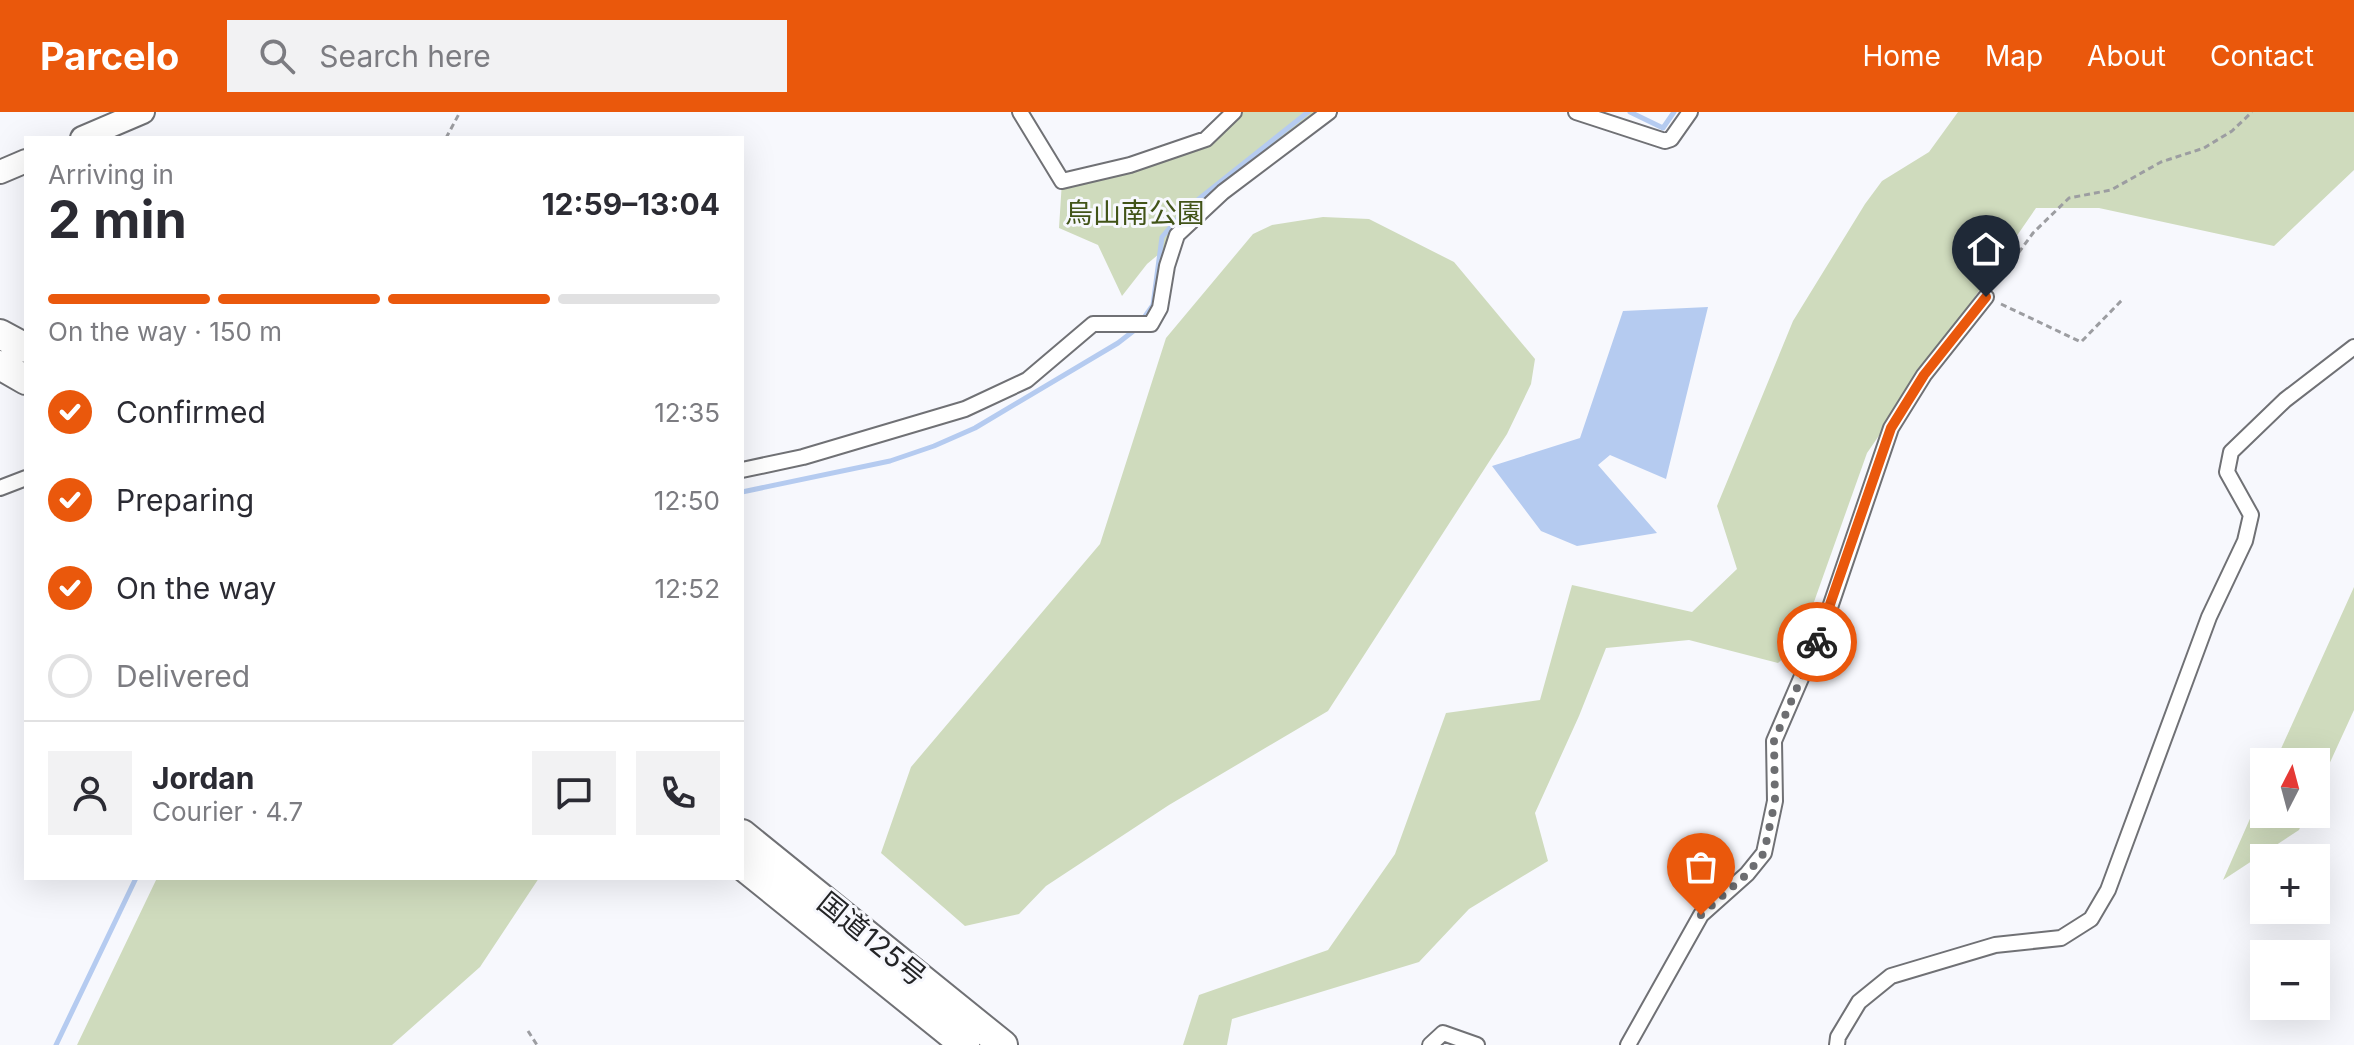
<!DOCTYPE html>
<meta charset="utf-8">
<style>
:root{--surface:#fff;--page:#f2f2f3;--text:#2b2b33;--muted:#7c7c81;--line:#e1e1e2;--accent:#ea580c}
body{margin:0;font-family:Inter,"Noto Sans JP",sans-serif;background:var(--page);color:var(--text);height:100vh;display:flex;flex-direction:column;font-size:30px;white-space:nowrap}
*{box-sizing:border-box;margin:0}
p{font-size:26px;color:var(--muted)}
.icon{flex:none;width:44px;height:44px;fill:none;stroke:currentColor;stroke-width:2;stroke-linecap:round;stroke-linejoin:round}
.map{position:relative;flex:1;overflow:hidden}
.drawer{position:absolute;left:24px;top:24px;width:720px;height:744px;display:flex;flex-direction:column;background:var(--surface);border-radius:0px;box-shadow:0 8px 32px #0002}
.drawer>*{flex:none}
.needle{width:52px;rotate:6deg}
.tools{position:absolute;left:2250px;top:636px;display:grid;gap:16px}
.tools a{display:grid;place-items:center;width:80px;height:80px;border-radius:0px;background:var(--surface);box-shadow:0 8px 32px #0002;font-size:40px}
.pin{position:absolute;display:grid;place-items:center;width:68px;height:68px;color:#fff;margin:-82px -34px;border-radius:50% 50% 50% 0;rotate:-45deg;box-shadow:0 0 8px #0007}
.pin .icon{rotate:45deg}
.courier{position:absolute;display:grid;place-items:center;width:80px;height:80px;margin:-40px;border:6px solid #ea580c;border-radius:50%;background:#fff;color:#222;box-shadow:0 2px 10px #0007}
.head em{font-style:normal;font-weight:700}
.head div{display:flex;flex-direction:column-reverse}
.head{display:flex;align-items:center;justify-content:space-between;height:136px;padding:0 24px}
h1{font-size:52px;font-weight:700;line-height:60px}
.bar{display:grid;grid-template-columns:repeat(4,1fr);gap:12px 8px;align-content:center;height:96px;padding:0 24px}
.bar i{height:10px;border-radius:6px;background:var(--line)}
.bar .selected{background:var(--accent)}
.bar p{grid-column:span 4}
.line{display:flex;align-items:center;gap:20px;padding:0 24px;border-top:2px solid var(--line)}
.line div{flex:1}
.round{display:grid;place-items:center;flex:none;width:84px;height:84px;border-radius:0px;background:var(--page)}
ol{padding:0 24px;list-style:none}
li{display:flex;align-items:center;gap:24px;height:88px}
li p{margin-inline-start:auto}
li .icon{padding:8px;border-radius:50%;background:var(--accent);color:#fff;stroke-width:4}
li:last-child{color:var(--muted)}
li i{width:44px;height:44px;border:4px solid var(--line);border-radius:50%}
header{display:flex;align-items:center;gap:48px;box-sizing:border-box;height:112px;padding:0 40px;background:var(--accent);color:#fff}
header strong{font-size:38px}
nav{display:flex;gap:44px;margin-inline-start:auto;font-size:28px}
.search{width:560px;height:72px;background:var(--page);display:flex;align-items:center;gap:20px;box-sizing:border-box;padding:0 28px;border-radius:0px;color:var(--muted);font-size:30px}
.map>svg:first-child{display:block}
.green{fill:#cfdbbd}
.water{fill:#b5cbf0}
.lines{fill:none;stroke-linecap:round;stroke-linejoin:round}
.stream{stroke:#b5cbf0;stroke-width:5}
.street-casing{stroke:#707175;stroke-width:18}
.secondary-casing{stroke:#707175;stroke-width:26}
.highway-casing{stroke:#707175;stroke-width:32}
.path{stroke:#9c9da1;stroke-width:3;stroke-dasharray:6 4;stroke-linecap:butt}
.street{stroke:#fff;stroke-width:14}
.secondary{stroke:#fff;stroke-width:22}
.highway{stroke:#fff;stroke-width:28}
.done{stroke:#6d6e71;stroke-width:8;stroke-dasharray:0 14.4}
.route{stroke:#ea580c;stroke-width:10}
.labels{text-anchor:middle;dominant-baseline:central;stroke-width:6;stroke-linejoin:round;paint-order:stroke}
.park-label{font-size:28px;fill:#425418;stroke:#f7f8fd}
.street-label{font-size:28px;fill:#232426;stroke:#f7f8fd}
</style>
<header>
<strong>Parcelo</strong>
<div class="search"><svg class="icon" aria-label="search" viewBox="0 0 24 24"><circle cx="10" cy="10" r="6"/><path d="M15 15l6 6"/></svg>Search here</div>
<nav><a>Home</a><a>Map</a><a>About</a><a>Contact</a></nav>
</header>
<div class="map">
<svg width="2354" height="933" viewBox="0 0 2354 933">
<rect width="100%" height="100%" fill="#f7f8fd"/>
<path class="green" d="M1234,0H1329L1147,152L1122,184L1098,133L1059,116L1062,69L1206,27Z
M1958,0H2354V58L2274,134L2099,96H2036L1867,341L1799,532L1778,551L1689,528L1606,536L1579,604L1535,701L1548,749L1469,797L1419,850L1232,907L1227,933H1183L1199,883L1328,838L1395,742L1446,601L1540,588L1572,473L1692,500L1737,457L1717,394L1793,209L1865,92L1882,69L1929,40Z
M1323,105L1369,107L1454,150L1535,247L1531,272L1507,322L1328,599L1169,693L1046,774L1019,802L965,814L881,741L911,655L1100,432L1166,226L1253,122L1272,113Z
M2354,475V598L2316,681V650H2275Z
M2264,675V702H2306L2299,718L2223,768Z
M157,766H539L480,855L392,933H77Z"/>
<path class="water" d="M1708,195L1666,367L1610,343L1598,353L1657,421L1577,434L1541,419L1492,354L1580,326L1623,199Z"/>
<g class="lines">
<path class="stream" d="M1630,0L1663,16L1674,0
M742,380L890,349L934,334L975,316L1118,231L1136,217L1153,193L1162,125L1185,98L1308,0
M56,933L136,766"/>
<defs>
<path id="street" d="M1020,0L1062,69L1130,53L1206,27L1234,0
M1576,0L1665,29L1671,27L1690,0
M742,358L803,345L965,297L1027,268L1093,212H1151L1160,196L1167,154L1177,123L1223,80L1329,0
M0,376L26,366
M1430,933L1443,921L1477,933
M1628,933L1701,803L1747,762L1764,741L1775,689L1774,629L1824,513L1891,316L1924,263L1986,185
M1837,933L1838,925L1859,890L1891,864L1995,833L2061,826L2091,807L2108,778L2209,505L2245,429L2251,403L2227,360L2231,340L2285,288L2354,235"/>
<path id="secondary" d="M82,26L143,0
M0,60L26,49"/>
<path id="highway" d="M0,222L26,236
M0,253L26,268
M742,722L1003,933
M742,753L965,933"/>
</defs>
<use href="#street" class="street-casing"/>
<use href="#secondary" class="secondary-casing"/>
<use href="#highway" class="highway-casing"/>
<path class="path" d="M446,26L460,0
M1995,173L2033,121L2069,86L2111,78L2161,50L2204,36L2232,19L2252,0
M2001,192L2081,230L2123,187
M528,919L537,933"/>
<use href="#street" class="street"/>
<use href="#secondary" class="secondary"/>
<use href="#highway" class="highway"/>
</g>
<g class="lines">
<path class="done" d="M1701,803L1747,762L1764,741L1775,689L1774,629L1817,530"/>
<path class="route" d="M1817,530L1891,316L1924,263L1986,185"/>
</g>
<g class="labels">
<g class="park-label">
<text x="1135" y="101">烏山南公園</text>
</g>
<g class="street-label">
<text transform="translate(872 827) rotate(39)">国道125号</text>
</g>
</g>
</svg>
<div class="tools">
<a><svg class="needle" viewBox="-14 -14 28 28"><path d="M0-13l5 13h-10z" fill="#e53935"/><path d="M0 13l5-13h-10z" fill="#7c7c81"/></svg></a>
<a>+</a>
<a>−</a>
</div>
<div class="pin" style="left:1701px;top:803px;background:#ea580c"><svg class="icon" aria-label="bag" viewBox="0 0 24 24"><path d="M5 8h14l-1 12H6zM9 8a3 3 0 0 1 6 0"/></svg></div>
<div class="pin" style="left:1986px;top:185px;background:#1f2937"><svg class="icon" aria-label="home" viewBox="0 0 24 24"><path d="M3 11l9-7 9 7M6 9v11h12V9"/></svg></div>
<div class="courier" style="left:1817px;top:530px"><svg class="icon" aria-label="bike" viewBox="0 0 24 24"><circle cx="6" cy="16" r="4"/><circle cx="18" cy="16" r="4"/><path d="M6 16l4-8h5l3 8M10 8l3 8H6M13 5h3"/></svg></div>
<section class="drawer">
<div class="head"><div><h1>2 min</h1><p>Arriving in</p></div><em>12:59–13:04</em></div>
<div class="bar"><i class="selected"></i><i class="selected"></i><i class="selected"></i><i></i><p>On the way · 150 m</p></div>
<ol>
<li><svg class="icon" aria-label="check" viewBox="0 0 24 24"><path d="M5 12l5 5 9-10"/></svg>Confirmed<p>12:35</p></li>
<li><svg class="icon" aria-label="check" viewBox="0 0 24 24"><path d="M5 12l5 5 9-10"/></svg>Preparing<p>12:50</p></li>
<li><svg class="icon" aria-label="check" viewBox="0 0 24 24"><path d="M5 12l5 5 9-10"/></svg>On the way<p>12:52</p></li>
<li><i></i>Delivered</li>
</ol>
<div class="line" style="height:144px"><a class="round"><svg class="icon" aria-label="person" viewBox="0 0 24 24"><circle cx="12" cy="8" r="4"/><path d="M4 21q1-7 8-7t8 7"/></svg></a><div><b>Jordan</b><p>Courier · 4.7</p></div><a class="round"><svg class="icon" aria-label="chat" viewBox="0 0 24 24"><path d="M4 5h16v11H9l-5 4z"/></svg></a><a class="round"><svg class="icon" aria-label="phone" viewBox="0 0 24 24"><path d="M5 4h4l2 5-3 2q2 4 5 5l2-3 5 2v4C11 20 4 13 5 4z"/></svg></a></div>
</section>
</div>
